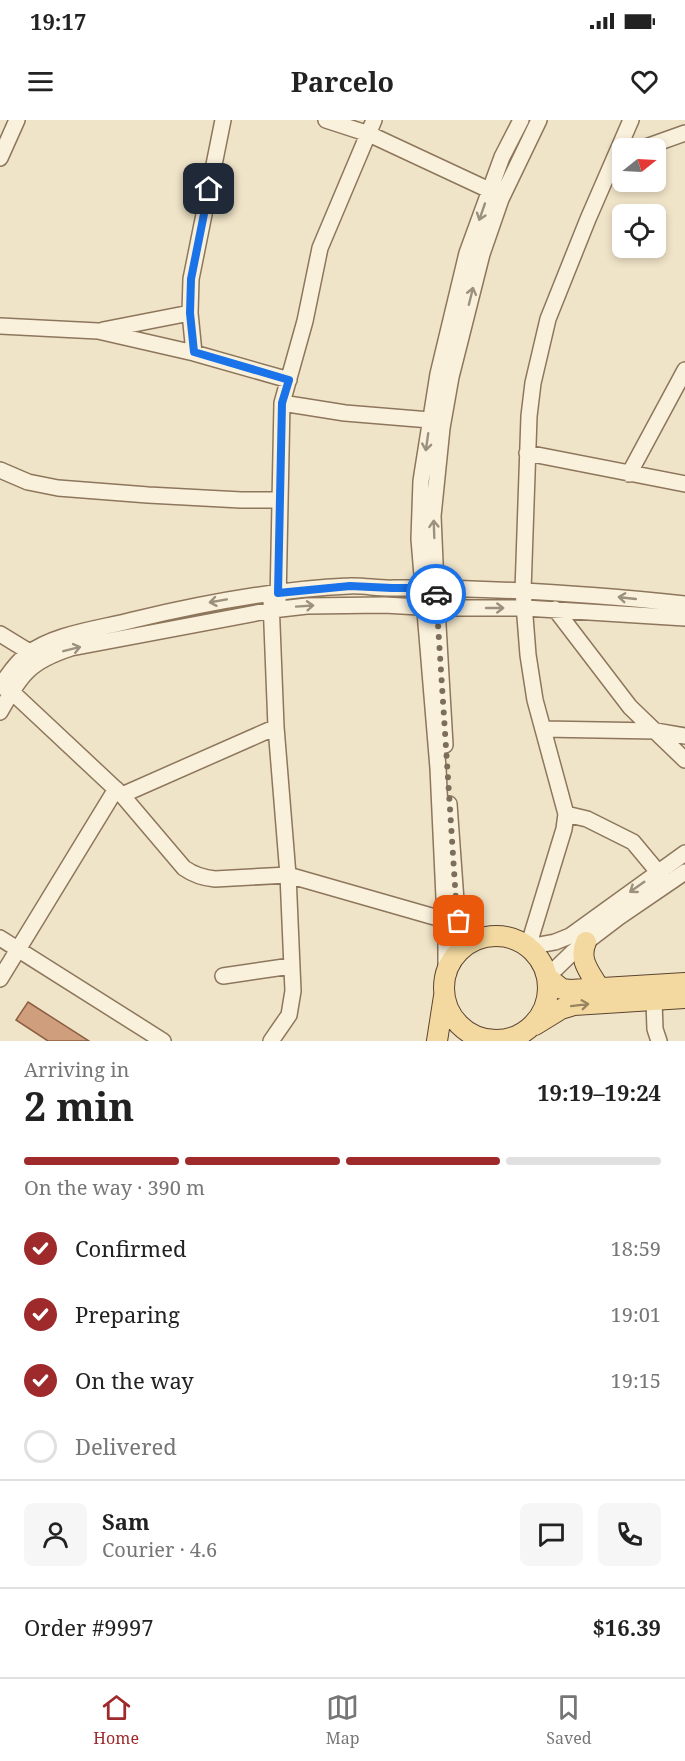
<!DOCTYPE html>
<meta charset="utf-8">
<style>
:root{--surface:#fff;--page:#f6f6f6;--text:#222;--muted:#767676;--line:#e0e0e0;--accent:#9e2a2b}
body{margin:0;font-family:"Noto Serif",serif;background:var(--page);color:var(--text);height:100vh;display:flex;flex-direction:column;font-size:22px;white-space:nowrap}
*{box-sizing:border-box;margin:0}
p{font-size:20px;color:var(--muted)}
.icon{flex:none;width:33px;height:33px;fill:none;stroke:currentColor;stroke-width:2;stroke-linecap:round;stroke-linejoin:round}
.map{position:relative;height:921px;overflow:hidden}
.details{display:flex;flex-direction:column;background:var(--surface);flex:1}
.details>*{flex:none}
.needle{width:39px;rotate:72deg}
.controls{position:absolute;left:612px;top:18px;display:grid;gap:12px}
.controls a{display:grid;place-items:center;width:54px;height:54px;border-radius:9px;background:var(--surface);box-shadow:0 3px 9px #0003;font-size:30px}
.pin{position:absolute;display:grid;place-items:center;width:51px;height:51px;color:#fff;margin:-26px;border-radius:12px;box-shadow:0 3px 9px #0006}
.courier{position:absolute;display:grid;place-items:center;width:60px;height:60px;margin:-30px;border:4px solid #1a73e8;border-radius:50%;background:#fff;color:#222;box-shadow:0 2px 8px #0007}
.head em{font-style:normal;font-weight:700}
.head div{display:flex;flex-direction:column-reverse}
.head{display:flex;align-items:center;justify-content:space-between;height:102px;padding:0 24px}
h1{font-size:39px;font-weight:700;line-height:45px}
.bar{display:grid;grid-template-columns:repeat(4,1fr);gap:9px 6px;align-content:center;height:72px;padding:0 24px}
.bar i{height:8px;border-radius:4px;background:var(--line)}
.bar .current{background:var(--accent)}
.bar p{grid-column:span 4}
.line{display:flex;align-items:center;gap:15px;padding:0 24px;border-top:2px solid var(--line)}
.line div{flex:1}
.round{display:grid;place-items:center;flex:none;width:63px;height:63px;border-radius:9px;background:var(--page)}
ol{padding:0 24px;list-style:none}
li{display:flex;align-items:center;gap:18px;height:66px}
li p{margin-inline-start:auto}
li .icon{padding:6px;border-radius:50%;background:var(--accent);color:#fff;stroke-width:4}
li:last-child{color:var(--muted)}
li i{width:33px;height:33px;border:3px solid var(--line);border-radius:50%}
.status{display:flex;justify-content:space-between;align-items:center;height:42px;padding:0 30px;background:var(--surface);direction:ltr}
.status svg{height:16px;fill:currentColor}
header{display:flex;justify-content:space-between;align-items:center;height:78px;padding:0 24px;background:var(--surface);font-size:27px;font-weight:700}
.menu{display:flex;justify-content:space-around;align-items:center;height:84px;border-top:2px solid var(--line);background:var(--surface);font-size:16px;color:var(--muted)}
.menu a{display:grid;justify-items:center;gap:3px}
.menu .current{color:var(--accent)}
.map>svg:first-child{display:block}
.building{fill:#cf9f7d;stroke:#8d5f41;stroke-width:1.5}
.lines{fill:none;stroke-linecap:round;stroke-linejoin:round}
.minor-casing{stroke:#8d765c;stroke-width:18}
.major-casing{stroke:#5b4430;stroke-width:22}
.minor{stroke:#faf1dc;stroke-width:15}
.major{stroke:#f3d9a0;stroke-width:20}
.oneway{stroke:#9c907e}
.oneway2{stroke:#988460}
.done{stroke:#7c6e5b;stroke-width:6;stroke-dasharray:0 10.8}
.route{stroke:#1a73e8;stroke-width:8}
</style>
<div class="status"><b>19:17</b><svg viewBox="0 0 49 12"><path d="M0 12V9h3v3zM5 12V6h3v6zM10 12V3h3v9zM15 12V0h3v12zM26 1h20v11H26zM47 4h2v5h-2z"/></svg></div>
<header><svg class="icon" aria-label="menu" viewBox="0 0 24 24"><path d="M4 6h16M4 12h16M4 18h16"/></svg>Parcelo<svg class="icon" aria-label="heart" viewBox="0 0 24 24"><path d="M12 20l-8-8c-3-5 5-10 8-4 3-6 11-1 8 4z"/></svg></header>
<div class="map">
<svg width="685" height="921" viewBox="0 0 685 921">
<rect width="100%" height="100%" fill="#f0e4c8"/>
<path class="building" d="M28,882L89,921H48L16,900Z"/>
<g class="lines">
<defs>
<path id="minor" d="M326,0L369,14L489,70
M631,0L588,99L548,199L533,263L529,296L523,471L528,535L535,580L566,694L564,709L528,827L555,822L570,816L685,733
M643,28L685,13
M0,38L17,0
M0,206L98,211L194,233L289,260
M103,210L190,193
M194,233L190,193L191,159L223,0
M282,283L345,293L430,300
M527,333L685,364
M0,350L28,362L58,368L148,375L241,380H280
M629,354L685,250
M271,480L276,607L288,755L293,871L289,895L271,921
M278,482L282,283L305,201L320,128L374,0
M555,489L630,587L685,640
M0,514L36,536
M0,567C7,556 15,544 26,535C55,513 99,509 133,500C204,483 276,469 349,466C364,465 379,469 394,468C491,467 588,474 685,484
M4,567L12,572L122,675L184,748C194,755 203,758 215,759L288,755L445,800
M0,592C22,554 28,542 71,528L272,490L307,486L384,485L437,488H525L685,498
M543,609L656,611L685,616
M445,625L437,488L433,396L442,308L451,257L482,134L501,79L539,0
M122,675L276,607
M449,684L456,781L459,801L466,810L473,815L486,817
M566,694L587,699L633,722L658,752
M0,818L163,921
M223,856L291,846
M547,857L573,832L619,797L685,752
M446,858V821L438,648L419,419L421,361L438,254L467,133L502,37L521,0
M0,859L116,669
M654,881L655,909L659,921"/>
<path id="major" d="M444 868a52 52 0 1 1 104 0a52 52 0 1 1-104 0Z
M586,822C578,840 590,852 599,868
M547,857L562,869L570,870L685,863
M535,905L561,889L574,885L685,878
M437,921L444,876"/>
</defs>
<use href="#minor" class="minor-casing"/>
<use href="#major" class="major-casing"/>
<use href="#minor" class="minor"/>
<use href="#major" class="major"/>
</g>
<defs><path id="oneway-shaft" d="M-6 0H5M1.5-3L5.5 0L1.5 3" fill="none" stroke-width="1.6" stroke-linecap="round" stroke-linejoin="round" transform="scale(1.5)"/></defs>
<g class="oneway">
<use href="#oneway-shaft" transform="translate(482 92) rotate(109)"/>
<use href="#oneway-shaft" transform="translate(471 176) rotate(-76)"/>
<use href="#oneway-shaft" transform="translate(427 322) rotate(98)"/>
<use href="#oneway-shaft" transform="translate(434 409) rotate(-92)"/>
<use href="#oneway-shaft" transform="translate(627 478) rotate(-174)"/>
<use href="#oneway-shaft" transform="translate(218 481) rotate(170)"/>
<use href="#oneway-shaft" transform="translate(305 486) rotate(-4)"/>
<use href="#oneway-shaft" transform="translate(495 488)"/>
<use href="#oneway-shaft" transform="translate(72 529) rotate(-14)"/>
<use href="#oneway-shaft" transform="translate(637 767) rotate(145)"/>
</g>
<use class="oneway2" href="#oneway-shaft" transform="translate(580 885) rotate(-7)"/>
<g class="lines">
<path class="done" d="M436,474L456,781L459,801"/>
<path class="route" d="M209,69L191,159L190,193L194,232L289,260L282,283L278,473L350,466L392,468H436V474"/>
</g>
</svg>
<div class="controls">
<a><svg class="needle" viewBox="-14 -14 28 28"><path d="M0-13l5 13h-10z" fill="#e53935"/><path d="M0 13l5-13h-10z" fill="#767676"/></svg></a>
<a><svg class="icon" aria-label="locate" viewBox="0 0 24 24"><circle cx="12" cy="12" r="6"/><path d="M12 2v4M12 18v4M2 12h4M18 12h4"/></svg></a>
</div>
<div class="pin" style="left:459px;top:801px;background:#ea580c"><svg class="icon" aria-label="bag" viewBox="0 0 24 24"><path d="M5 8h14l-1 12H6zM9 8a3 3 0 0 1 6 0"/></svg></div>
<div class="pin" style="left:209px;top:69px;background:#1f2937"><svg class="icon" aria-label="home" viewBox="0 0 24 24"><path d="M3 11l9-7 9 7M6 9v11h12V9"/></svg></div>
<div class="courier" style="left:436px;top:474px"><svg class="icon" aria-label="car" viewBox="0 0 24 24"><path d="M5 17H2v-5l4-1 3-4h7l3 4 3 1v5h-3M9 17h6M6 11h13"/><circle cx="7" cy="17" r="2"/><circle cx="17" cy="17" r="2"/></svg></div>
</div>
<section class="details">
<div class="head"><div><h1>2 min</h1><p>Arriving in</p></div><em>19:19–19:24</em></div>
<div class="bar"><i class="current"></i><i class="current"></i><i class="current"></i><i></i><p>On the way · 390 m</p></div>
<ol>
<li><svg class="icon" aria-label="check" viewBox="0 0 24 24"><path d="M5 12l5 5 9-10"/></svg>Confirmed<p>18:59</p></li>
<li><svg class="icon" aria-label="check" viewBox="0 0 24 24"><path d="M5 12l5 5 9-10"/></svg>Preparing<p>19:01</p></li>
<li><svg class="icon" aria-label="check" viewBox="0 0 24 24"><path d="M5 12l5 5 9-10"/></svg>On the way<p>19:15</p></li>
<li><i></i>Delivered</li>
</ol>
<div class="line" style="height:108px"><a class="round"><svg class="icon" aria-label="person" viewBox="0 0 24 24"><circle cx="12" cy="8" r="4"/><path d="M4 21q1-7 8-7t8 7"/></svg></a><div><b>Sam</b><p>Courier · 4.6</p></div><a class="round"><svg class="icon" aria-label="chat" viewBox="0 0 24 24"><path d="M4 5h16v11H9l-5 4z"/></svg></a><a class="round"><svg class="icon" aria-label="phone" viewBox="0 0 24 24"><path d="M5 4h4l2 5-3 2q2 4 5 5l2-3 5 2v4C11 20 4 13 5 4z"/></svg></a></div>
<div class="line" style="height:78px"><div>Order #9997</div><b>$16.39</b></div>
</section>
<nav class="menu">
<a class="current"><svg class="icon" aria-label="home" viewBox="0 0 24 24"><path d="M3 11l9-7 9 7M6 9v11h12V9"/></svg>Home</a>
<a><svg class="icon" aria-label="map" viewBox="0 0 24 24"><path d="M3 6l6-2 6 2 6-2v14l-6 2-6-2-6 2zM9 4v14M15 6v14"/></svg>Map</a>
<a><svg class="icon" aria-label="saved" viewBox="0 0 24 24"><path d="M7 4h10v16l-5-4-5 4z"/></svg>Saved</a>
</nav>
